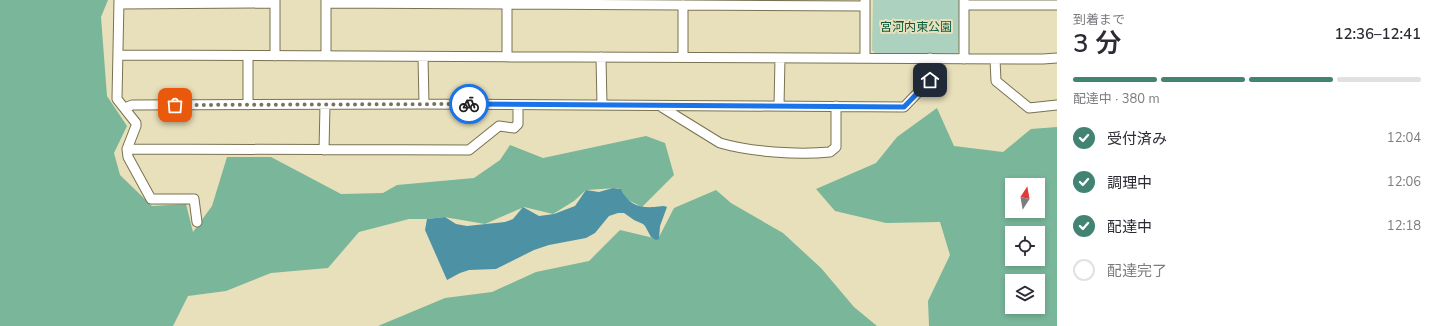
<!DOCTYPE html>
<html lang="ja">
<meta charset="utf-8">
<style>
:root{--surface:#fff;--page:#f7f7f7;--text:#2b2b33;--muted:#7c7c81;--line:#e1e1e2;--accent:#428373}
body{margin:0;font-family:"Nunito Sans","Noto Sans JP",sans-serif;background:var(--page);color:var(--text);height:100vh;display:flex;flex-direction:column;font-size:15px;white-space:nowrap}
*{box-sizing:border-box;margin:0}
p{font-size:13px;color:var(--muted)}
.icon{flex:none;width:22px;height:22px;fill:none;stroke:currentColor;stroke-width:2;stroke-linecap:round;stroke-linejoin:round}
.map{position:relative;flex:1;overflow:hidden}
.panel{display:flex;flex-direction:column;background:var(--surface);width:380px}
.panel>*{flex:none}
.needle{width:26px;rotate:11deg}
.controls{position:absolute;left:1005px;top:178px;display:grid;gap:8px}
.controls a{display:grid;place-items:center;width:40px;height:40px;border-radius:0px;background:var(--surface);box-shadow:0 2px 6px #0003;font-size:20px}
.pin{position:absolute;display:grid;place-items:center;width:34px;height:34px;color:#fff;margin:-17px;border-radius:8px;box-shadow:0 2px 6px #0006}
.courier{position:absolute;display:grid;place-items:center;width:40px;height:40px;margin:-20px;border:3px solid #1a73e8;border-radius:50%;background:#fff;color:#222;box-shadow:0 1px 5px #0007}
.headline em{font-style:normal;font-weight:600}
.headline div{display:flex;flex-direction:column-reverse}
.headline{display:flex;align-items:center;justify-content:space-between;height:68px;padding:0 16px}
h1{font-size:26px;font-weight:600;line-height:30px}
.bar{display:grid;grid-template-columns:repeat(4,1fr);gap:6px 4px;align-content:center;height:48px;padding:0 16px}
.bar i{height:5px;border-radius:3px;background:var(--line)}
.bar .current{background:var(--accent)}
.bar p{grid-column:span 4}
ol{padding:0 16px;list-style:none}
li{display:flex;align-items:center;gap:12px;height:44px}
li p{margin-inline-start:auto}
li .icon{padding:4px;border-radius:50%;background:var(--accent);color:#fff;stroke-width:4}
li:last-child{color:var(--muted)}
li i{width:22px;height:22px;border:2px solid var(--line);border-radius:50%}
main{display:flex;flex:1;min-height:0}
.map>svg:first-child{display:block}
.green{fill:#acd1bf}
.forest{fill:#79b69a;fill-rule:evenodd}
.water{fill:#4c92a4}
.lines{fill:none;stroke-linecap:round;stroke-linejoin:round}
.minor-casing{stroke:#797251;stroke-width:11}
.minor{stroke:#fff;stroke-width:9}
.done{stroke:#79735d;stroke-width:4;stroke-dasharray:0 7.2}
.route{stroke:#1a73e8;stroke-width:5}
.labels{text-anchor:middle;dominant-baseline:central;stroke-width:4;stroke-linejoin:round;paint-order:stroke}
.park-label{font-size:12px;fill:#0c5b40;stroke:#e8e0bb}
</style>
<main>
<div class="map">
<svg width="1057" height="326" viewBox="0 0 1057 326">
<rect width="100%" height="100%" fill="#e8e0bb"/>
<path class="green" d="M873,0H960L959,51L957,53H875L872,50Z"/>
<path class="forest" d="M0,0H108L101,17L107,96L127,126L114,153L120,175L152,206L186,204L193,232L212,206L227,157H271L341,194L383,193L397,185L474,178L500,160L510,145L543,158L646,136L665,143L674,175L642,207L626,199L621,189L617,188L586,190L574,201L553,214L524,207L485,224L444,217L427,219H409L359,232L328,268L271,273L226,291L188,296L173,326H0Z
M937,108L954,146L1003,152L1031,129L1057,127V326H929L928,301L950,255L940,222L886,223L835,211L816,189L876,163L897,137ZM1012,185H1038V211H1012ZM1012,233H1038V259H1012ZM1012,281H1038V307H1012Z
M716,190L731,203L783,233L821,268L854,307L877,326H378L445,298L492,292L536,272L589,261L620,230L658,239L674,208Z"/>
<path class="water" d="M613,188L621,189C628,204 638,208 654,207C659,207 663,205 667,207L660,226L659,239L656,240L651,237L645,226L643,224L634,220L624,213H618L609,216L595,233L586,238L549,245L534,250L496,269L469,270L460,273L447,280L425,230L427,219L445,217L456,224L467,226L505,222L513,219L523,207L539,216L554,214L575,206L586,190L599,192Z"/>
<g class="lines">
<defs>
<path id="minor" d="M119,0L117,99L136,123V126L127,149L128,157L151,199H194L197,222
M326,3L865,6
M119,4L275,3
M507,4V57
M964,5H1057
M118,55L1043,59L1057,58
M248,56V105
M275,56V0
M326,56V0
M423,57L424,104
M601,57L602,105
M683,57V5
M865,58V0
M964,59V0
M995,59L996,81L1029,108L1057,105
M660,106L720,143C751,152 797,155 830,152L836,147V106
M779,106L780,58
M125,108L132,105L424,104L904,107L930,80V58
M127,149L469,150L499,126L514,128L518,124V105
M324,150L325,105"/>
</defs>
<use href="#minor" class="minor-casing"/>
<use href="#minor" class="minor"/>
</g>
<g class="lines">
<path class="done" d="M175,105L469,104"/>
<path class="route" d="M469,104L904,107L930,80"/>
</g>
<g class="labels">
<g class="park-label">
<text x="916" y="27">宮河内東公園</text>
</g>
</g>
</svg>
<div class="controls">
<a><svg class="needle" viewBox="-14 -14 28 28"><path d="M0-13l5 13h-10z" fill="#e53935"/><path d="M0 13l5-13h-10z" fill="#7c7c81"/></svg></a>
<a><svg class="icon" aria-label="locate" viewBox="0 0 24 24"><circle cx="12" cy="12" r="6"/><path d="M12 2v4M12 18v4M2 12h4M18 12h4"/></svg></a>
<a><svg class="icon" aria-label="layers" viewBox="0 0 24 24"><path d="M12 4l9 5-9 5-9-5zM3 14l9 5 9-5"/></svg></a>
</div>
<div class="pin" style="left:175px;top:105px;background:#ea580c"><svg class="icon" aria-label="bag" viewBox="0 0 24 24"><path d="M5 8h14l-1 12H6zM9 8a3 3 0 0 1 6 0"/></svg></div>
<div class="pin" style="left:930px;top:80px;background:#1f2937"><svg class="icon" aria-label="home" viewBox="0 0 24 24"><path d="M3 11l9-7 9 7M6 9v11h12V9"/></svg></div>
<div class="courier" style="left:469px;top:104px"><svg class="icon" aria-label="bike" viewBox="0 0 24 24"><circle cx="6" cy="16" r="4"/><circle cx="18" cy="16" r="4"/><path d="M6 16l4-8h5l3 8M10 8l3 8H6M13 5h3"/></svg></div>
</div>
<section class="panel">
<div class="headline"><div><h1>3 分</h1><p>到着まで</p></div><em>12:36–12:41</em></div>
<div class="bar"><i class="current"></i><i class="current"></i><i class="current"></i><i></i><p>配達中 · 380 m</p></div>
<ol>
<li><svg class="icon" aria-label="check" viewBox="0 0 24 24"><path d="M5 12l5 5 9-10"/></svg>受付済み<p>12:04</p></li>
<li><svg class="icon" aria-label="check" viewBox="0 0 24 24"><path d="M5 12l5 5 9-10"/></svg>調理中<p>12:06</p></li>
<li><svg class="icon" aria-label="check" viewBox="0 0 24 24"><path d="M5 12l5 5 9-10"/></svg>配達中<p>12:18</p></li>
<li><i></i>配達完了</li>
</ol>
</section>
</main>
